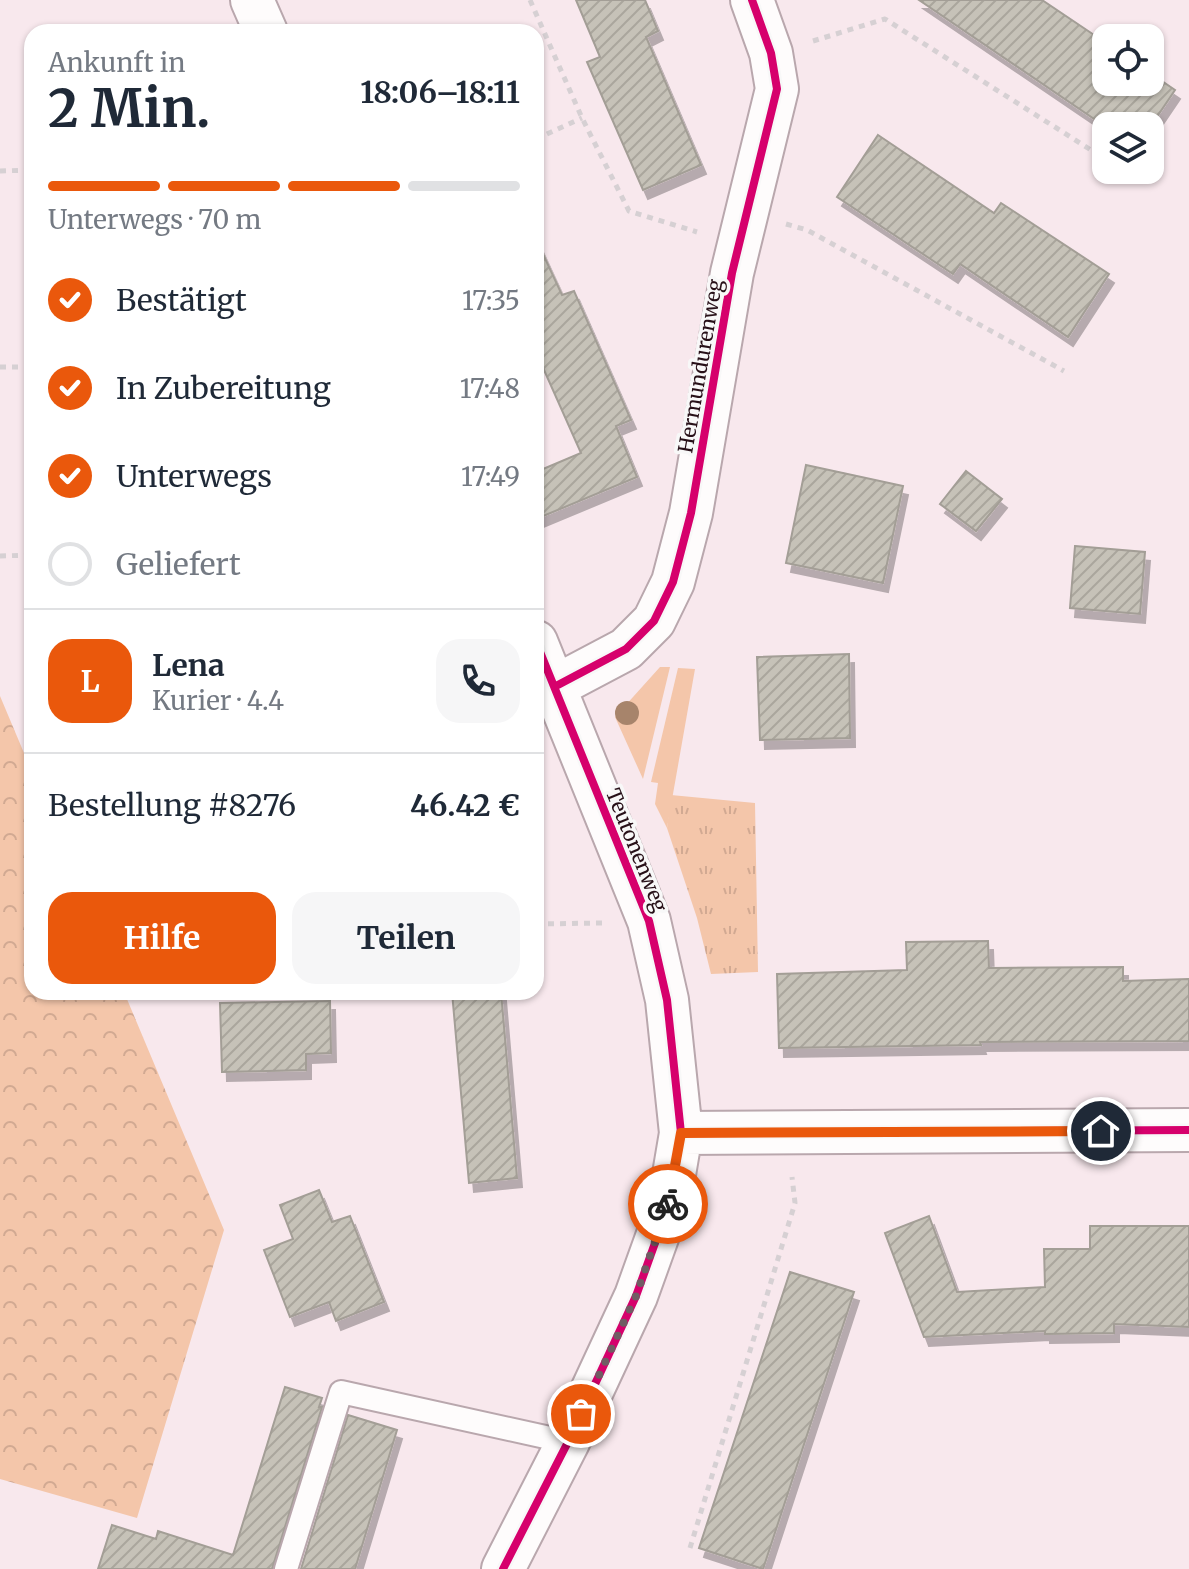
<!DOCTYPE html>
<html lang="de">
<meta charset="utf-8">
<style>
:root{--surface:#fff;--page:#f6f6f7;--text:#1f2937;--muted:#747a83;--line:#e0e1e3;--accent:#ea580c}
body{margin:0;font-family:Merriweather,serif;background:var(--page);color:var(--text);height:100vh;display:flex;flex-direction:column;font-size:30px;white-space:nowrap}
*{box-sizing:border-box;margin:0}
p{font-size:26px;color:var(--muted)}
.icon{flex:none;width:44px;height:44px;fill:none;stroke:currentColor;stroke-width:2;stroke-linecap:round;stroke-linejoin:round}
.map{position:relative;flex:1;overflow:hidden}
.sheet{position:absolute;left:24px;top:24px;width:520px;height:976px;display:flex;flex-direction:column;background:var(--surface);border-radius:24px;box-shadow:0 2px 6px #0004}
.sheet>*{flex:none}
.tools{position:absolute;left:1092px;top:24px;display:grid;gap:16px}
.tools a{display:grid;place-items:center;width:72px;height:72px;border-radius:16px;background:var(--surface);box-shadow:0 2px 6px #0004;font-size:40px}
.pin{position:absolute;display:grid;place-items:center;width:68px;height:68px;color:#fff;margin:-34px;border:4px solid #fff;border-radius:50%;box-shadow:0 2px 8px #0007}
.courier{position:absolute;display:grid;place-items:center;width:80px;height:80px;margin:-40px;border:6px solid #ea580c;border-radius:50%;background:#fff;color:#222;box-shadow:0 2px 10px #0007}
.headline em{font-style:normal;font-weight:700}
.headline div{display:flex;flex-direction:column-reverse}
.headline{display:flex;align-items:center;justify-content:space-between;height:136px;padding:0 24px}
h1{font-size:52px;font-weight:700;line-height:60px}
.bar{display:grid;grid-template-columns:repeat(4,1fr);gap:12px 8px;align-content:center;height:96px;padding:0 24px}
.bar i{height:10px;border-radius:6px;background:var(--line)}
.bar .active{background:var(--accent)}
.bar p{grid-column:span 4}
.line{display:flex;align-items:center;gap:20px;padding:0 24px;border-top:2px solid var(--line)}
.line div{flex:1}
.round{display:grid;place-items:center;flex:none;width:84px;height:84px;border-radius:24px;background:var(--page)}
ol{padding:0 24px;list-style:none}
li{display:flex;align-items:center;gap:24px;height:88px}
li p{margin-inline-start:auto}
li .icon{padding:8px;border-radius:50%;background:var(--accent);color:#fff;stroke-width:4}
li:last-child{color:var(--muted)}
li i{width:44px;height:44px;border:4px solid var(--line);border-radius:50%}
.cta{display:flex;gap:16px;margin-top:auto;padding:16px 24px}
.cta a{flex:1;height:92px;border-radius:24px;background:var(--accent);color:#fff;font-size:32px;font-weight:700;line-height:92px;text-align:center}
.cta a+a{background:var(--page);color:var(--text)}
.map>svg:first-child{display:block}
.grass{fill:#f4c6aa}
.forest{fill:url(#forest-crowns)}
.park{fill:url(#park-tufts)}
.building{fill:url(#building-hatch);stroke:#a39e96;stroke-width:2;filter:url(#shadow)}
.lines{fill:none;stroke-linecap:round;stroke-linejoin:round}
.service-casing{stroke:#b9a7ad;stroke-width:26}
.minor-casing{stroke:#b9a7ad;stroke-width:46}
.path{stroke:#d6d0d3;stroke-width:5;stroke-dasharray:6 6;stroke-linecap:butt}
.service{stroke:#fefcfc;stroke-width:22}
.minor{stroke:#fefcfc;stroke-width:42}
.cycleway-casing{stroke:#f8f8f8;stroke-width:13}
.cycleway{stroke:#d6006c;stroke-width:8}
.tree{fill:#a7846b}
.done{stroke:#705c63;stroke-width:8;stroke-dasharray:0 14.4}
.route{stroke:#ea580c;stroke-width:10}
.labels{text-anchor:middle;dominant-baseline:central;stroke-width:7;stroke-linejoin:round;paint-order:stroke}
.street-label{font-size:20px;fill:#271018;stroke:#f8f8f8}
</style>
<div class="map">
<svg width="1189" height="1569" viewBox="0 0 1189 1569">
<defs>
<pattern id="forest-crowns" width="20" height="18" patternUnits="userSpaceOnUse" patternTransform="scale(2)"><rect width="20" height="18" fill="#f4c6aa"/><path d="M2 6a3 3 0 1 1 6 0M12 15a3 3 0 1 1 6 0" fill="none" stroke="#d1a992"/></pattern>
<pattern id="park-tufts" width="24" height="20" patternUnits="userSpaceOnUse" patternTransform="scale(2)"><rect width="24" height="20" fill="#f4c6aa"/><path d="M3 7l-1-3M5 7V3M7 7l1-3M15 17l-1-3M17 17v-4M19 17l1-3" fill="none" stroke="#d1a992"/></pattern>
<pattern id="building-hatch" width="6" height="6" patternUnits="userSpaceOnUse" patternTransform="scale(2)"><rect width="6" height="6" fill="#c6c2b8"/><path d="M-1 1l2-2M0 6l6-6M5 7l2-2" fill="none" stroke="#aaa69d"/></pattern>
<filter id="shadow"><feDropShadow dx="5" dy="9" stdDeviation="0" flood-color="#0004"/></filter>
</defs>
<rect width="100%" height="100%" fill="#f8e8ed"/>
<path class="grass" d="M660,667H670L643,779L615,717Z
M678,668L695,669L667,828L655,804L658,783L651,782Z"/>
<path class="forest" d="M0,696L32,772V992H124L224,1230L137,1518L0,1479Z"/>
<path class="park" d="M671,795L755,803L758,972L711,974L697,918L667,828Z"/>
<path class="building" d="M576,0H645L658,31L646,37L701,165L643,190L587,62L600,57Z
M919,0H1042L1106,43V82H1150V73L1175,90L1150,127H1106Z
M878,135L994,213L1001,203L1109,274L1068,337L960,264L953,274L837,197Z
M536,239L562,295L574,291L631,420L616,426L637,477L536,519V472L581,453L536,352Z
M806,465L903,486L883,583L786,563Z
M966,471L1002,499L976,531L940,504Z
M1075,546L1145,552L1140,614L1070,608Z
M849,654L850,738L760,740L757,657Z
M988,941L989,968L1123,967V981L1189,979V1041L980,1042L981,1045L779,1048L777,974L907,970L906,942Z
M452,992H501L517,1178L469,1183Z
M330,1001L331,1053L306,1054V1070L222,1072L220,1003Z
M319,1190L332,1222L350,1216L384,1302L336,1321L329,1302L290,1317L264,1250L293,1239L280,1205Z
M929,1216L957,1292L1045,1287L1044,1249H1090V1226H1189V1327L1114,1324V1333L1045,1334V1331L924,1337L885,1233Z
M790,1272L854,1292L763,1569L699,1548Z
M285,1387L322,1398L319,1407H322L272,1569H98L112,1525L156,1539L158,1531L233,1555Z
M348,1415L397,1430L355,1569H301Z"/>
<g class="lines">
<defs>
<path id="service" d="M286,1569L341,1392L568,1442"/>
<path id="minor" d="M252,0L266,32
M556,686L626,649L654,621L673,582L691,513L732,273L777,89L771,53L752,0
M681,1133L1189,1130
M503,1569L568,1442L636,1296L669,1204L681,1133L667,1000L649,921L536,642"/>
</defs>
<use href="#service" class="service-casing"/>
<use href="#minor" class="minor-casing"/>
<path class="path" d="M530,0L582,118L629,211L697,232
M813,41L885,19L1091,150
M536,139L582,118
M0,171L32,170
M786,224L807,230L1064,371
M0,367H32
M0,556L32,555
M536,924L603,923
M690,1548L795,1203L792,1177"/>
<use href="#service" class="service"/>
<use href="#minor" class="minor"/>
<defs>
<path id="cycleway" d="M556,686L626,649L654,621L673,582L691,513L732,273L777,89L771,53L752,0
M681,1133L1189,1130
M503,1569L568,1442L636,1296L669,1204L681,1133L667,1000L649,921L536,642"/>
</defs>
<use href="#cycleway" class="cycleway-casing"/>
<use href="#cycleway" class="cycleway"/>
</g>
<circle class="tree" cx="627" cy="713" r="12"/>
<g class="lines">
<path class="done" d="M581,1414L636,1296L668,1204"/>
<path class="route" d="M668,1204L681,1133L1101,1131"/>
</g>
<g class="labels">
<g class="street-label">
<text transform="translate(700 366) rotate(-80)">Hermundurenweg</text>
<text transform="translate(637 850) rotate(68)">Teutonenweg</text>
</g>
</g>
</svg>
<div class="tools">
<a><svg class="icon" aria-label="locate" viewBox="0 0 24 24"><circle cx="12" cy="12" r="6"/><path d="M12 2v4M12 18v4M2 12h4M18 12h4"/></svg></a>
<a><svg class="icon" aria-label="layers" viewBox="0 0 24 24"><path d="M12 4l9 5-9 5-9-5zM3 14l9 5 9-5"/></svg></a>
</div>
<div class="pin" style="left:581px;top:1414px;background:#ea580c"><svg class="icon" aria-label="bag" viewBox="0 0 24 24"><path d="M5 8h14l-1 12H6zM9 8a3 3 0 0 1 6 0"/></svg></div>
<div class="pin" style="left:1101px;top:1131px;background:#1f2937"><svg class="icon" aria-label="home" viewBox="0 0 24 24"><path d="M3 11l9-7 9 7M6 9v11h12V9"/></svg></div>
<div class="courier" style="left:668px;top:1204px"><svg class="icon" aria-label="bike" viewBox="0 0 24 24"><circle cx="6" cy="16" r="4"/><circle cx="18" cy="16" r="4"/><path d="M6 16l4-8h5l3 8M10 8l3 8H6M13 5h3"/></svg></div>
<section class="sheet">
<div class="headline"><div><h1>2 Min.</h1><p>Ankunft in</p></div><em>18:06–18:11</em></div>
<div class="bar"><i class="active"></i><i class="active"></i><i class="active"></i><i></i><p>Unterwegs · 70 m</p></div>
<ol>
<li><svg class="icon" aria-label="check" viewBox="0 0 24 24"><path d="M5 12l5 5 9-10"/></svg>Bestätigt<p>17:35</p></li>
<li><svg class="icon" aria-label="check" viewBox="0 0 24 24"><path d="M5 12l5 5 9-10"/></svg>In Zubereitung<p>17:48</p></li>
<li><svg class="icon" aria-label="check" viewBox="0 0 24 24"><path d="M5 12l5 5 9-10"/></svg>Unterwegs<p>17:49</p></li>
<li><i></i>Geliefert</li>
</ol>
<div class="line" style="height:144px"><b class="round" style="background:var(--accent);color:#fff">L</b><div><b>Lena</b><p>Kurier · 4.4</p></div><a class="round"><svg class="icon" aria-label="phone" viewBox="0 0 24 24"><path d="M5 4h4l2 5-3 2q2 4 5 5l2-3 5 2v4C11 20 4 13 5 4z"/></svg></a></div>
<div class="line" style="height:104px"><div>Bestellung #8276</div><b>46.42 €</b></div>
<div class="cta"><a>Hilfe</a><a>Teilen</a></div>
</section>
</div>
